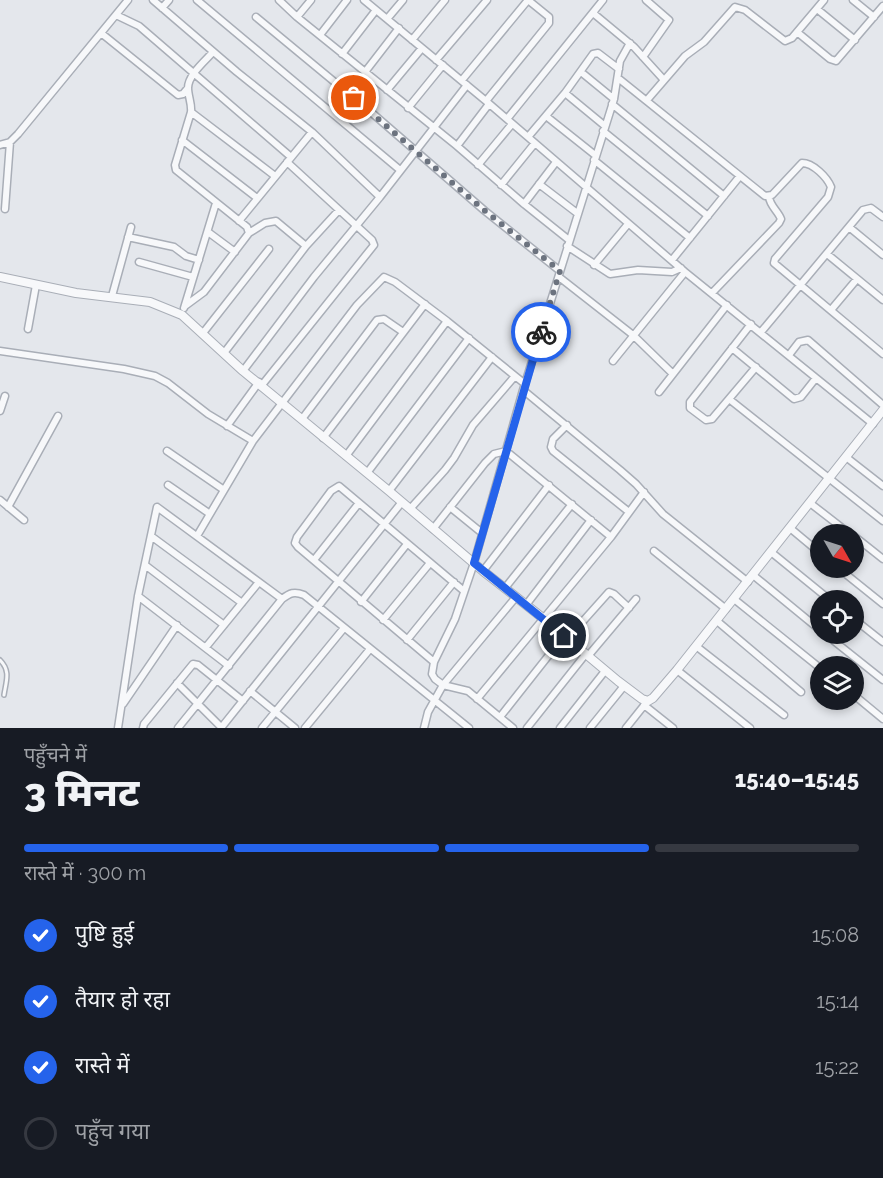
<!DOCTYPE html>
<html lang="hi">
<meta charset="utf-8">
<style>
:root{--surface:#171b24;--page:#242831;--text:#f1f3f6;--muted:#9ea1a6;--line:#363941;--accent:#2563eb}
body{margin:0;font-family:Raleway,"Noto Sans Devanagari",sans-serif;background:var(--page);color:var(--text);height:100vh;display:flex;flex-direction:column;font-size:22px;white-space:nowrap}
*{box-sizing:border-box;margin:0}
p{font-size:20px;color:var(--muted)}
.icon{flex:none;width:33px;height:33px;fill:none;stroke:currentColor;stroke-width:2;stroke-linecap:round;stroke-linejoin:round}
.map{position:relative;height:728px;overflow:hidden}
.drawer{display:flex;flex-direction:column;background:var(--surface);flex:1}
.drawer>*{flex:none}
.needle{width:39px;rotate:129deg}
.controls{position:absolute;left:810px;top:524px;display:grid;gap:12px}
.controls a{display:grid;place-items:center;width:54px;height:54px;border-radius:50%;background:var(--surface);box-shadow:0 3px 9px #0003;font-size:30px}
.pin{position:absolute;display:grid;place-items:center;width:51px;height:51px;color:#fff;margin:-26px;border:3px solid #fff;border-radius:50%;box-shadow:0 2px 6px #0007}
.courier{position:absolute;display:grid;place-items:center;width:60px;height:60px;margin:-30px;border:4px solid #2563eb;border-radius:50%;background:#fff;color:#222;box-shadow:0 2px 8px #0007}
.head em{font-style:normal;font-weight:800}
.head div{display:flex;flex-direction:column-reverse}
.head{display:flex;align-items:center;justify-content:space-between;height:102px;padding:0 24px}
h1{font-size:39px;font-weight:800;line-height:45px}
.bar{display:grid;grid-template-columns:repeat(4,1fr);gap:9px 6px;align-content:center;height:72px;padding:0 24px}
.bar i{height:8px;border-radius:4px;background:var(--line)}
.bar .selected{background:var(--accent)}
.bar p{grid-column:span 4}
ol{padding:0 24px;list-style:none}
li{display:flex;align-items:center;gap:18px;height:66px}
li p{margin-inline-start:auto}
li .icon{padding:6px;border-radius:50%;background:var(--accent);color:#fff;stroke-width:4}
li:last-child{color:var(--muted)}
li i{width:33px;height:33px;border:3px solid var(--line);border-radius:50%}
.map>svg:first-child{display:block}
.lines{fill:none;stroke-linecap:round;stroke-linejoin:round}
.service-casing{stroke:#a9aeb7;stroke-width:6}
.minor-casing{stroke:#a9aeb7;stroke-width:9}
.tertiary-casing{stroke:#a9aeb7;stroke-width:10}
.service{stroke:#f7f8fa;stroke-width:3}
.minor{stroke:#f7f8fa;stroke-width:6}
.tertiary{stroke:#f7f8fa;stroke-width:8}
.done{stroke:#6c737f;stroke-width:6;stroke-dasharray:0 10.8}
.route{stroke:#2563eb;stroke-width:8}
</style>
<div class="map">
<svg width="883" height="728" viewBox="0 0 883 728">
<rect width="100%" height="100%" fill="#e4e7ec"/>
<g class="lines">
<defs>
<path id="service" d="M0,660C11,671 6,681 4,695"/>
<path id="minor" d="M153,0L237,72L312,132L380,197
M197,0L400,170
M279,0L297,17L457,146L524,204L569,240
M364,0L486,101L685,272L873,424
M853,0L874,17
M162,8L169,0
M817,9L855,40
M593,13L634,47L664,80
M116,15L139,26L291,157
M256,17L372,113L485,211L560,271
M297,17L311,0
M387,19L403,0
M797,32L830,59L836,61L883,6
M101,33L178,95L183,94L188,88
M320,35L347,0
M412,40L445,0
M342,54L376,10
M643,57L669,20L646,0
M436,60L487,0
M365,72L399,28
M581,72L614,99
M618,78L765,196L772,195L802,163C813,163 827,177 831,187L828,197L775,259L774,263L883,354
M462,80L528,0
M387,90L422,48
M565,93L605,126
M647,100L685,56L704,42L735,7L745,10L785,41L792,38L824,0
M486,101L549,23V17L528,0
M612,104L724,196
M408,108L443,65
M191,112L275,176
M546,116L595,155
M507,119L603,0
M603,131L708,216
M528,137L565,93L593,54L598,53L619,69
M182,140L257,198
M0,145L10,142L18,134L128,0
M457,146L489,104
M594,160L690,238
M478,165L512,124
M539,184L577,213
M501,185L535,143
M524,204L556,162
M5,209L10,142
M239,221L312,132
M849,227L883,255
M208,232L235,252
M249,233L265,223L276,221L306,246
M128,237L174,247L186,256L199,260
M567,246L610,274L638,270L672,272L681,268
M827,254L883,300
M672,260L740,176
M139,262L193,277
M594,265L628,224
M559,277L633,335L673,374
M712,293L779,223L781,219C778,211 770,206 769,197
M112,296L131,227
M185,306L204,292L249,233L247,227L176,170L175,165L191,112C192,104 188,96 188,88C188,75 205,61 213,52
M184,308L216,203
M831,310L857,279
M751,324L690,402V408L706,420L712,419L756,367
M28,329L36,285
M761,332L863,210L871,208L883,217
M203,333L269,249
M732,348L794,399L801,397L816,378
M0,351L124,369L155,376L168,383L208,414L253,441
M224,353L306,246L339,210
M789,355L799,342L808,340L883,405
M613,361L685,272
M243,371L314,277L380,197L467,85
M262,385L374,245L372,240L287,162
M523,390L620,470L636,484L663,514L748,582
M659,392L727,305
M729,399L883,521
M0,411L5,396
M302,419L377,320L384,319L403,332
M567,425L553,439L551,447L553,451L629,512
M227,426L259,382
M323,438L425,304
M167,451L224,490
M346,456L447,321
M846,457L883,486
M367,473L469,338
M168,485L210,514
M389,491L492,357
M0,500L24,520
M810,503L850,534
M8,507L58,416
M450,507L482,533
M410,509L445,470L454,458L473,425L515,376
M790,528L820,553
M433,529L485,463L494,454L506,451L611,537
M151,536L242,603
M197,536L253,441L357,305L384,277L395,282L447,321L525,384
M854,536L883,559
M654,551L726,609
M771,552L830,600
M314,560L359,503
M145,565L224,625
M837,567L883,604
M483,571L549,485
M753,575L820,630
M505,588L572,504
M138,596L229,666
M734,599L820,668
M361,602L407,544
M526,605L591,520
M854,619L883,642
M383,620L430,563
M717,621L801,692
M824,633L883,680
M567,639L609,592L614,594L629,608
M407,640L454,582
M696,646L784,715
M206,647L259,582
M588,656L636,599
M434,662L298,547L295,543L297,537L331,491L339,486L464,591
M677,670L750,728
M177,683L221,727
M250,691L295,728
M854,695L883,719
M477,699L611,537L644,492
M123,704L177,625
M644,705L673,728
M500,717L564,636
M118,728L138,596L157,507L282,599
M143,728L144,724L193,664L198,665L243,701
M178,728L282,599C290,593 294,591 304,595L469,728
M221,728L402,502
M262,728L344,628
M305,728L370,649
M424,728L428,712L443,685L516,597
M513,728L468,691L443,685L435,679L432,674L434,662L455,619L474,563L523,390L614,99L620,61L630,43
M527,728L585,655
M560,728L605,671
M590,728L624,686
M626,728L646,703"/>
<path id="tertiary" d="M0,277L76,293L150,302L182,315L243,371L389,491L483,571L544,619L618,681L642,699L648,701L653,698L677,670L883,410"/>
</defs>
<use href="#service" class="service-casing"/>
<use href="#minor" class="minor-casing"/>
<use href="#tertiary" class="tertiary-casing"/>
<use href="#service" class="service"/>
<use href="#minor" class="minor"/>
<use href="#tertiary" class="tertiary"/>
</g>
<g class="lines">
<path class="done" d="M354,98L485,211L560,271L541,332"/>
<path class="route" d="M541,332L474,563L564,636"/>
</g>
</svg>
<div class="controls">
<a><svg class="needle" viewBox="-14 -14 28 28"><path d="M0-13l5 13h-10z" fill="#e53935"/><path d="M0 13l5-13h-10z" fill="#9ea1a6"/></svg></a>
<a><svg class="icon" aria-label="locate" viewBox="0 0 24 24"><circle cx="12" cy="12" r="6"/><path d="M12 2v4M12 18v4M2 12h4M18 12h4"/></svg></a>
<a><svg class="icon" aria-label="layers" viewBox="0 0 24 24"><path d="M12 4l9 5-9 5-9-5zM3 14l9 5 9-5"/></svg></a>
</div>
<div class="pin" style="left:354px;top:98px;background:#ea580c"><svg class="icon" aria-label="bag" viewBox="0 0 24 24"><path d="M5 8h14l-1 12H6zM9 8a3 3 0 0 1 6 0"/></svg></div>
<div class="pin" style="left:564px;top:636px;background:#1f2937"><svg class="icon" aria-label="home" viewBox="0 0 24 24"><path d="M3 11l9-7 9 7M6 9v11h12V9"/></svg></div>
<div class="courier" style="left:541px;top:332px"><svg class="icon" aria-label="bike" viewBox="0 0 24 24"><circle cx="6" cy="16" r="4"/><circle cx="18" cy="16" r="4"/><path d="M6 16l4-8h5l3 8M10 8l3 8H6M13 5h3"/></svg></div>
</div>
<section class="drawer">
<div class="head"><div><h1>3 मिनट</h1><p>पहुँचने में</p></div><em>15:40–15:45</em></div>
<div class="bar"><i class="selected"></i><i class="selected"></i><i class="selected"></i><i></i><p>रास्ते में · 300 m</p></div>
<ol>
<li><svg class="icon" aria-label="check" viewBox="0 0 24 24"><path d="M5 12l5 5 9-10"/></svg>पुष्टि हुई<p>15:08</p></li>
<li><svg class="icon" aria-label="check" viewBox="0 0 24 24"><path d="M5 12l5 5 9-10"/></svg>तैयार हो रहा<p>15:14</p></li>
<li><svg class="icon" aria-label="check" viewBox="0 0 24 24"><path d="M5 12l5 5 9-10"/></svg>रास्ते में<p>15:22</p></li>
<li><i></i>पहुँच गया</li>
</ol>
</section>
